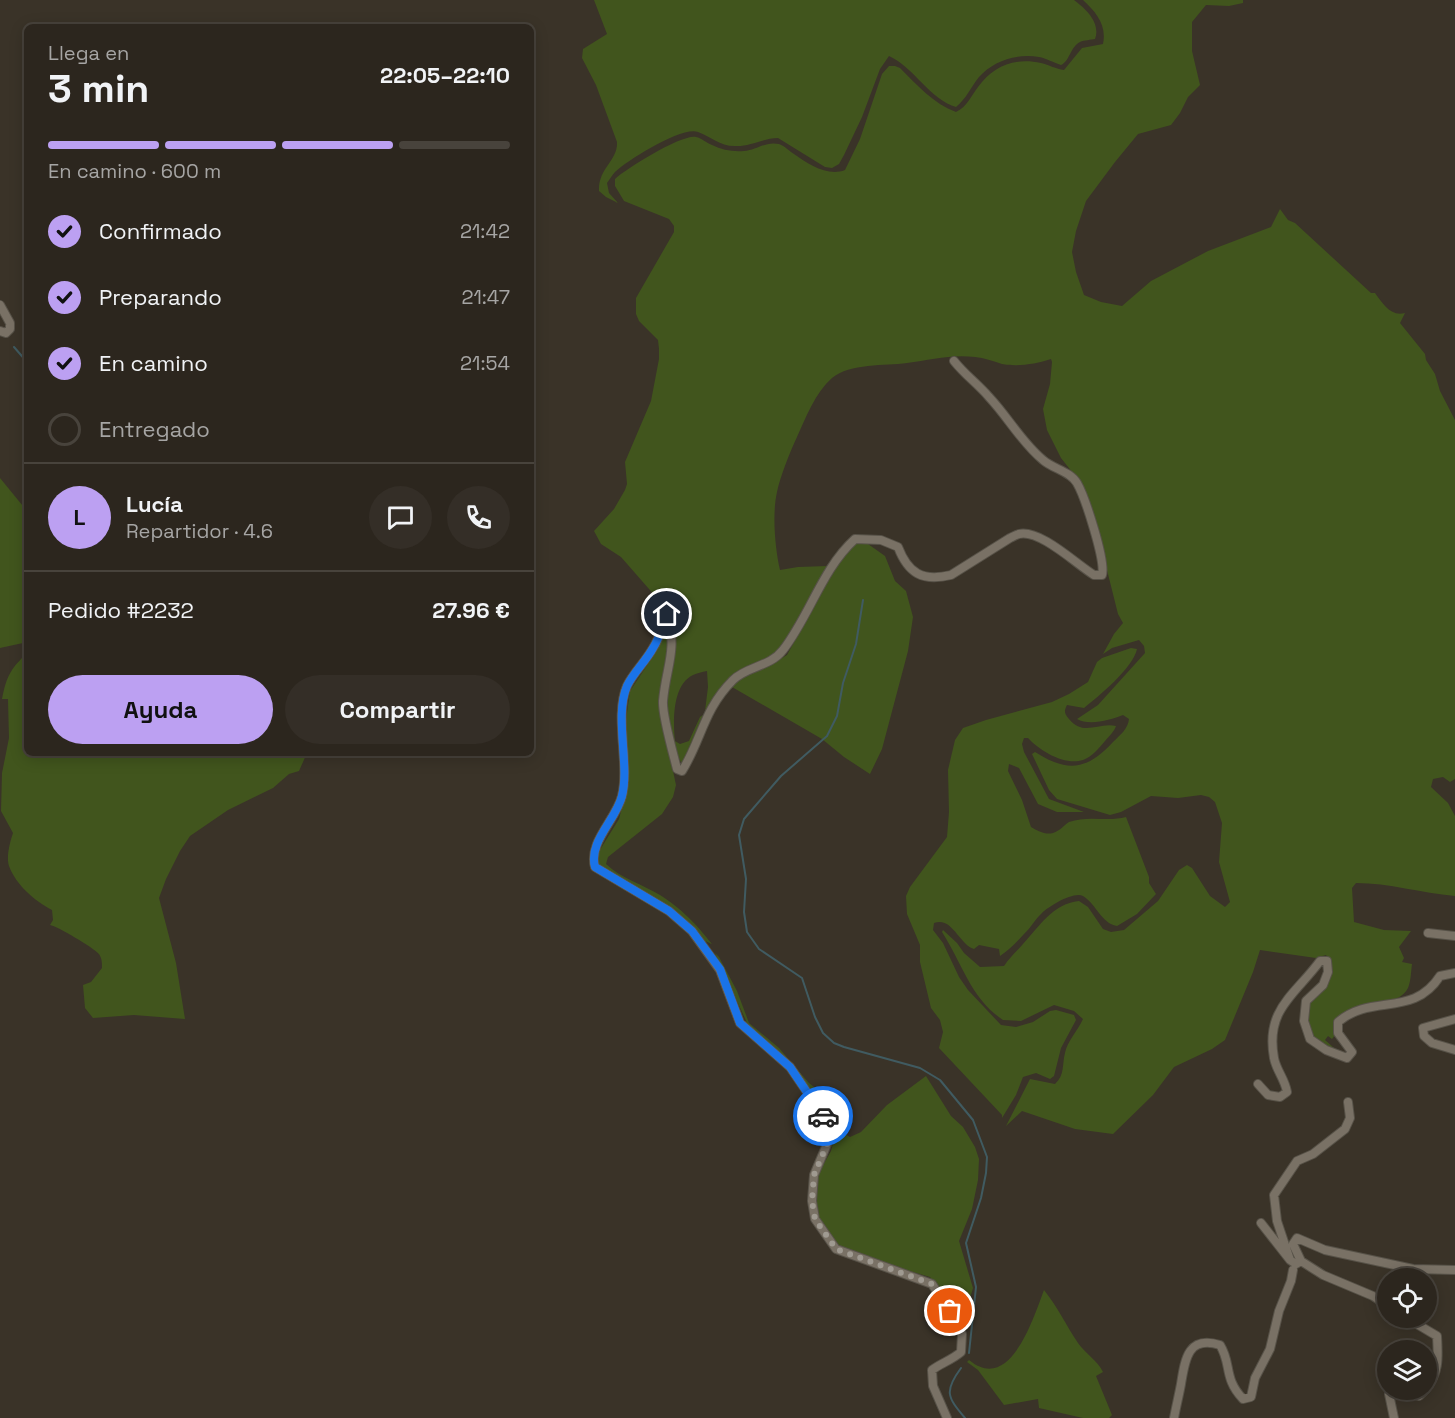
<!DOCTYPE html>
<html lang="es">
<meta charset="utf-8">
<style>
:root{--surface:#2c261e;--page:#342e27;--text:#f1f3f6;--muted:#a6a5a4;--line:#48433c;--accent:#bca0f2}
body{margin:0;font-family:"Space Grotesk",sans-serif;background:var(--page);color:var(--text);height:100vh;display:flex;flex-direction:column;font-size:22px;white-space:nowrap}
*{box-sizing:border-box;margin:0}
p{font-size:20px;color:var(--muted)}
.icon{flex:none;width:33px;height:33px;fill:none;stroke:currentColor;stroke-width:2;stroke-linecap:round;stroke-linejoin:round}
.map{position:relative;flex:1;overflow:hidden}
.side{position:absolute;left:24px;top:24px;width:510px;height:732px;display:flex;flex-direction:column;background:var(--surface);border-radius:9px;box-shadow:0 3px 15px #0003,0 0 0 2px var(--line)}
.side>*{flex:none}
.buttons{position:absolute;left:1377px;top:1268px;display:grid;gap:12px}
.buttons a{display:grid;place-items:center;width:60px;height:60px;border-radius:50%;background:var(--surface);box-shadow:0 3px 15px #0003,0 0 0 2px var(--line);font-size:30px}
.pin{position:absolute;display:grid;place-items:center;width:51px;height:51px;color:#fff;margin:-26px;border:3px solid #fff;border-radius:50%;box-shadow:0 2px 6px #0007}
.courier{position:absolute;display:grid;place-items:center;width:60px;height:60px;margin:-30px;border:4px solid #1a73e8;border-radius:50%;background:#fff;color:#222;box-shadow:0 2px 8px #0007}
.summary em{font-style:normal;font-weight:600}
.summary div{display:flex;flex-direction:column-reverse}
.summary{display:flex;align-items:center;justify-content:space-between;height:102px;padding:0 24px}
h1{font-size:39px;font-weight:600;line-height:45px}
.bar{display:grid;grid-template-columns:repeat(4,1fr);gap:9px 6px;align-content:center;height:72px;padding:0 24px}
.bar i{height:8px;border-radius:4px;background:var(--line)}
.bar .current{background:var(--accent)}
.bar p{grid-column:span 4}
.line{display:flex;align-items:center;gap:15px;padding:0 24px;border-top:2px solid var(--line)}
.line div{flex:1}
.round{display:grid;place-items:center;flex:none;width:63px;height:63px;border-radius:32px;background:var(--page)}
ol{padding:0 24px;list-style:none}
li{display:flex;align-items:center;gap:18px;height:66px}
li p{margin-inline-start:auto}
li .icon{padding:6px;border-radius:50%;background:var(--accent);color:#111;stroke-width:4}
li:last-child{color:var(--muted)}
li i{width:33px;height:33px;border:3px solid var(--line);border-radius:50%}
.primary-button{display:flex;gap:12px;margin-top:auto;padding:12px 24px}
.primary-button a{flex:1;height:69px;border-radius:36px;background:var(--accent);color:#111;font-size:24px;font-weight:600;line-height:69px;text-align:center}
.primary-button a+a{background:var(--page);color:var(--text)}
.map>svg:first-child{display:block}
.green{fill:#41551d}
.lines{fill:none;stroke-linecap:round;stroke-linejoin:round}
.stream{stroke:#405b61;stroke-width:2}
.minor-casing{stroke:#575248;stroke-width:10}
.minor{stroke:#797165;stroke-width:8}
.done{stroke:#9f9a91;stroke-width:6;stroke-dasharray:0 10.8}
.route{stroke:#1a73e8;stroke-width:8}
</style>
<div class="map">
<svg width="1455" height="1418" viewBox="0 0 1455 1418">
<rect width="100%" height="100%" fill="#3a3328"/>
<path class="green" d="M594,0H1074C1086,9 1101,23 1095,39C1091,40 1084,40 1080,42C1070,47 1070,61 1061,65C1054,63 1046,58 1039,57C1017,53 993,61 979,77C971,87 966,99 956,107C929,99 915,68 889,56L880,69L862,117L844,155L839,164L832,168L825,167L778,138C764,138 751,146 737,146C720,147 712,137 698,132C682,126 628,160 615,172C612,175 610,179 607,183L609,193L618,203L606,197L599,191C598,168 618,161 617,142L596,85L582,58L583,49L607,34Z
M1083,0H1243V3L1229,6L1206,5L1192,22V51L1200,85L1188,97L1180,113L1171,125L1138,134L1115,162L1086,201L1076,231L1072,252L1076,272L1084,295L1101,302L1122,306L1151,281L1208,251L1271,227L1280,209L1288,220L1295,223L1371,293H1375C1383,304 1391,317 1405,313L1400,323L1425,354L1426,360L1435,374L1440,391L1455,420V779L1450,782L1443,777L1433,779L1431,787L1448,803L1455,816V896C1421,893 1389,883 1356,883L1352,888L1354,922L1384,930L1411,931L1399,947L1404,958L1402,962L1412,964C1411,971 1411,981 1408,988C1399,1007 1361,1003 1343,1013C1340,1015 1337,1019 1334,1023L1336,1034L1332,1039L1328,1036L1325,1040L1342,1055L1311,1037L1306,1020L1308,1002L1325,987L1330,961L1326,955L1316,958L1260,950L1253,972L1225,1040L1212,1049L1174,1067L1153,1095L1113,1134L1075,1129L1022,1111L1006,1126L1030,1079L1055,1084C1065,1075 1062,1064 1065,1053C1067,1042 1078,1030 1083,1019L1074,1011L1054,1005L1021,1021L1003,1020C971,999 962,963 942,932L943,930L957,943L964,953L980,967L1004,966C1010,957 1016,952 1023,944C1040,926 1052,904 1079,901L1088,907L1103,929L1111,932L1124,930L1158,901L1179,870L1187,865L1192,868L1210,896L1225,907L1230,902L1219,862L1222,823L1215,802L1209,797L1201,795L1178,798L1151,796L1121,812L1110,815L1057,799L1049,790L1032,754L1035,752C1068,773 1087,770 1113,742C1120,735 1128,729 1129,719L1123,715C1111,720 1089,726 1077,719L1098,705L1145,653L1144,646L1139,640L1112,648L1103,654L1114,634L1123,623L1118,614L1092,510L1076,477L1061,458L1047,430L1043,409L1050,384L1052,362L1051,359C1036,364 1017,367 1002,364C993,361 984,358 975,357C952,354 930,360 907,363C885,366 850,363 832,378C815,393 806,417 797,437C790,452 780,477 777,492C772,514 775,548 780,570L798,567L828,566L825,575L789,636L776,653L722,687L705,711L708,687L707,671C702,672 697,673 693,675C672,685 673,722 675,741L680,744L689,741L700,717L703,715L682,764L676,753L666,704L673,661L675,633L673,617L669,608L656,597L621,557L601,544L594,531L614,509L625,490L627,484L625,462L651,401L659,359V349L658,340L639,321L636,314V298L674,232V226L669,219L624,201L615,186V179C627,168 682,134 696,137C702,138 706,143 712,145C722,150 733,152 744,151C757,150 765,141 779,144C785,146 789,151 794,154C808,164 828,177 845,170L860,139L882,74L889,66H895L900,68C917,85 934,104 956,112C967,107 971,96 978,87C993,66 1015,57 1041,63C1049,65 1056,69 1064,70L1082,48L1103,44C1107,25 1096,12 1083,0Z
M0,478L27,511V644L23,643L0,648Z
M856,542L868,544L885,556L895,581L906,591L913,617L908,651L882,749L870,774L844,757L822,739L732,687L742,676L770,665L787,655L834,569Z
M666,623L668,652L661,693L667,743L676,785L673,797L662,814L608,857L606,864C622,879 642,884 660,895C683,910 695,923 712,944L705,941L688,923L661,903L615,877L598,865V853L619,819L626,792V720L630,691L658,649Z
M1131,648L1137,649C1133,668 1099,696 1084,708L1067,705C1064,711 1064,713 1069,719C1084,737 1098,722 1116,726C1114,732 1109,736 1105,741C1099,748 1092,757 1083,760C1065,766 1040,751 1028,738H1024L1022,744L1024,752L1049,799L1084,812H1057L1038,804L1019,768L1009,764L1008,771L1022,800L1031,827C1038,831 1045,835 1053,833C1060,831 1064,825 1069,822C1088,815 1108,822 1126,817L1149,877V883L1156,894L1137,914L1117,926C1101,923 1097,905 1083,896C1074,891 1049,906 1042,913C1035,919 1031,928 1024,934C1017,942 1009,950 1000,956L999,949L979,945L974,949C959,944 952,916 934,923L933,930L943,943L959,977L968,990L1001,1025L1016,1027L1033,1022L1050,1011L1056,1010L1074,1015L1076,1020L1061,1048L1054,1076L1050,1079L1036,1073L1023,1077L1016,1095L1002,1118V1115L939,1048L943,1032L940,1020L931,1008L920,962V945L907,914L906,896L910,887L947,837L949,812L948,770L955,740L963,728L986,720L1052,702L1069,694L1088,682L1097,662L1102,658Z
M27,649V753H307L299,771L289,774L273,788L228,810L190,836L180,851L166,879L159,898L176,963L185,1019L134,1015L93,1018L85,1008L83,985L91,982L102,968C102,962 102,959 99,954C94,948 57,926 50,925L53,920L52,910C35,901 16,885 9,866C6,857 10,842 13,833L1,811L2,773L9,738L8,699H2C4,689 6,679 12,670C17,662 24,658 27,649Z
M715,953L719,957L737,991L749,1023L779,1048L809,1083L819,1091L831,1105L845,1134L850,1137L861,1132L887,1105L926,1076L951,1116L963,1127L975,1147L979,1159L978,1180L972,1209L959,1241L973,1288L962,1326L930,1277L892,1266L839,1246L825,1230L819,1219L814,1201L817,1176L831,1151L836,1131L827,1113L800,1079L748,1025Z
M1044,1290C1057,1306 1066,1325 1078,1343C1085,1353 1098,1361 1103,1372L1096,1376L1112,1415L1109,1418H1083L1039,1408L1038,1399L1004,1405L978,1370L967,1362L969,1360C1010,1394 1033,1319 1044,1290Z"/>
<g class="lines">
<path class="stream" d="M14,347L27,362
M863,600L856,644L843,683L837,716L827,736L781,776L744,819L739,835L746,879L744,912L747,932L759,949L802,978L815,1017L823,1033L834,1043L844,1047L920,1068L940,1080L973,1120L987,1157L986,1173L981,1198L966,1243L976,1287L969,1353
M961,1368C944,1391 947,1397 965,1418"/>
<defs>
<path id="minor" d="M0,305L10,323V329L6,333L0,331
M667,614C662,625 660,638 653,648C646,661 633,673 627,686C614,716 630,764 622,796C616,820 588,842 595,867L669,911L692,931L720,970L740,1023L790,1067L833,1130L814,1175L812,1201L815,1219L836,1249L932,1284L958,1325L962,1334L961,1352C952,1360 941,1363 932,1370L933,1386L947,1418
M667,614C678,651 666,666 663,701C662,715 673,753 677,769L682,771C702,739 703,710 733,680C747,666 770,667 783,650C810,615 822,569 855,539L881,540L898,547C908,573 922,582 951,575L1010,538C1013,537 1015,535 1019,534C1040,529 1076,564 1094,575H1102C1106,561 1085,497 1077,483C1070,471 1053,469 1043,460C1022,443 1008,417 989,397C978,384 965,375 954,361
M1428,933L1455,936
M1455,1019L1423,1028L1424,1036L1432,1043L1455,1050
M1258,1084L1268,1095L1280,1097L1287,1092C1285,1079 1276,1070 1274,1058C1265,1009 1295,995 1320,961H1327L1328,972L1323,985L1306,1001L1304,1021L1310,1039L1326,1050L1347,1058L1352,1052L1338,1033V1022C1372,993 1413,1018 1440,976L1455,973
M1261,1223L1290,1260L1296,1264L1301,1261
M1290,1260L1277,1221L1274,1195L1297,1161L1313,1154L1345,1129L1350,1118L1348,1102
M1388,1306L1373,1296L1323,1275L1301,1261L1293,1244L1297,1238L1325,1250L1413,1269L1455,1270
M1405,1317L1437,1336C1438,1357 1440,1371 1426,1389
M1391,1389L1389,1394L1394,1418
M1406,1389L1411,1394L1419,1396L1426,1389
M1174,1418C1176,1407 1179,1395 1181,1384C1185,1359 1188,1335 1220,1345C1232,1364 1223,1378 1243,1399L1251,1397L1255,1378L1270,1349L1279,1311L1291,1281L1293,1270"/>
</defs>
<use href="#minor" class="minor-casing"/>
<use href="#minor" class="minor"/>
</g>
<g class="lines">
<path class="done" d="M823,1116L833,1130L814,1175L812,1201L815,1219L836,1249L932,1284L950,1311"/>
<path class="route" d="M667,614C662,625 660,638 653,648C646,661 633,673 627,686C614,717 630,764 622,796C616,820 588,842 595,867L669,911L692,931L720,969L740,1023L790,1067L823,1116"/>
</g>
</svg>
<div class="buttons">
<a><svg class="icon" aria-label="locate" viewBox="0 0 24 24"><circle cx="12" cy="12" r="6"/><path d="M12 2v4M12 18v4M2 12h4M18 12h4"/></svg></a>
<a><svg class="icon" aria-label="layers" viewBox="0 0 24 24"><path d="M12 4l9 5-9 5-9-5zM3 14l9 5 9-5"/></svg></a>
</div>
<div class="pin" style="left:950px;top:1311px;background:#ea580c"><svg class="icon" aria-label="bag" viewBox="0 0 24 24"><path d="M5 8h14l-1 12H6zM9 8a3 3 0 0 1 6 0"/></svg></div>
<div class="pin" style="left:667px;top:614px;background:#1f2937"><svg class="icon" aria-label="home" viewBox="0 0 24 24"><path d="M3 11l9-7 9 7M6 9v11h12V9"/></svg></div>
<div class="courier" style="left:823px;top:1116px"><svg class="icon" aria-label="car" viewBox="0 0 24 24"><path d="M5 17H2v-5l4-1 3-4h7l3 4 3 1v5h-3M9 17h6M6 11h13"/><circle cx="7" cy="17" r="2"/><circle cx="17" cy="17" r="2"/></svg></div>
<section class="side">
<div class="summary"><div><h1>3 min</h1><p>Llega en</p></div><em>22:05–22:10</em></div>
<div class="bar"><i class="current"></i><i class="current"></i><i class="current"></i><i></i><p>En camino · 600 m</p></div>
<ol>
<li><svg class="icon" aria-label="check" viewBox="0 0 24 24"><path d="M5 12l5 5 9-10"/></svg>Confirmado<p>21:42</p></li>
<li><svg class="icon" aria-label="check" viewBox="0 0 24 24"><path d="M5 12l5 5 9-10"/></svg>Preparando<p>21:47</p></li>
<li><svg class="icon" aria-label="check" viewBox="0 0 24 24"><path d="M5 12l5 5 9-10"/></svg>En camino<p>21:54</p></li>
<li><i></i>Entregado</li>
</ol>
<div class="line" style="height:108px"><b class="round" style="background:var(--accent);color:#111">L</b><div><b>Lucía</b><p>Repartidor · 4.6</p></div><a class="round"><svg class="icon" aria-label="chat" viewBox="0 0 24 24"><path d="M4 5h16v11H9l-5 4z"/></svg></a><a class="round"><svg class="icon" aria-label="phone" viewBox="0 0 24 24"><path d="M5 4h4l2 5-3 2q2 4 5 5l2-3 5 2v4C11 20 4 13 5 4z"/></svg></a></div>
<div class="line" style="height:78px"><div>Pedido #2232</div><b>27.96 €</b></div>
<div class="primary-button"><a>Ayuda</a><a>Compartir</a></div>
</section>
</div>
